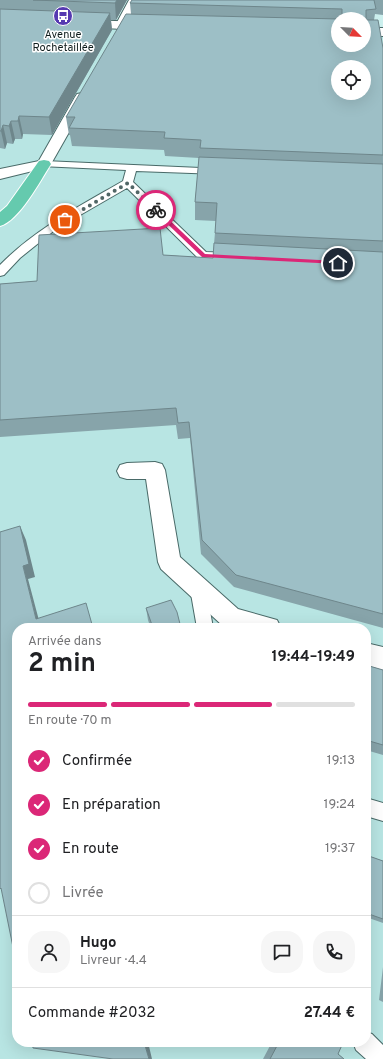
<!DOCTYPE html>
<html lang="fr">
<meta charset="utf-8">
<style>
:root{--surface:#fff;--page:#f6f6f6;--text:#202124;--muted:#757577;--line:#e0e0e0;--accent:#db2777}
body{margin:0;font-family:Overpass,sans-serif;background:var(--page);color:var(--text);height:100vh;display:flex;flex-direction:column;font-size:15px;white-space:nowrap}
*{box-sizing:border-box;margin:0}
p{font-size:13px;color:var(--muted)}
.icon{flex:none;width:22px;height:22px;fill:none;stroke:currentColor;stroke-width:2;stroke-linecap:round;stroke-linejoin:round}
.map{position:relative;flex:1;overflow:hidden}
.drawer{position:absolute;left:12px;top:623px;width:359px;height:424px;display:flex;flex-direction:column;background:var(--surface);border-radius:16px;box-shadow:0 4px 16px #0002}
.drawer>*{flex:none}
.needle{width:26px;rotate:114deg}
.controls{position:absolute;left:331px;top:12px;display:grid;gap:8px}
.controls a{display:grid;place-items:center;width:40px;height:40px;border-radius:50%;background:var(--surface);box-shadow:0 4px 16px #0002;font-size:20px}
.pin{position:absolute;display:grid;place-items:center;width:34px;height:34px;color:#fff;margin:-17px;border:2px solid #fff;border-radius:50%;box-shadow:0 1px 4px #0007}
.courier{position:absolute;display:grid;place-items:center;width:40px;height:40px;margin:-20px;border:3px solid #db2777;border-radius:50%;background:#fff;color:#222;box-shadow:0 1px 5px #0007}
.summary em{font-style:normal;font-weight:700}
.summary div{display:flex;flex-direction:column-reverse}
.summary{display:flex;align-items:center;justify-content:space-between;height:68px;padding:0 16px}
h1{font-size:26px;font-weight:700;line-height:30px}
.bar{display:grid;grid-template-columns:repeat(4,1fr);gap:6px 4px;align-content:center;height:48px;padding:0 16px}
.bar i{height:5px;border-radius:3px;background:var(--line)}
.bar .active{background:var(--accent)}
.bar p{grid-column:span 4}
.line{display:flex;align-items:center;gap:10px;padding:0 16px;border-top:1px solid var(--line)}
.line div{flex:1}
.round{display:grid;place-items:center;flex:none;width:42px;height:42px;border-radius:16px;background:var(--page)}
ol{padding:0 16px;list-style:none}
li{display:flex;align-items:center;gap:12px;height:44px}
li p{margin-inline-start:auto}
li .icon{padding:4px;border-radius:50%;background:var(--accent);color:#fff;stroke-width:4}
li:last-child{color:var(--muted)}
li i{width:22px;height:22px;border:2px solid var(--line);border-radius:50%}
.map>svg:first-child{display:block}
.built{fill:#b8e5e3;fill-rule:evenodd}
.lines{fill:none;stroke-linecap:round;stroke-linejoin:round}
.lane-casing{stroke:#496a68;stroke-width:2}
.street-casing{stroke:#496a68;stroke-width:2}
.secondary-casing{stroke:#496a68;stroke-width:2}
.highway-casing{stroke:#fff;stroke-width:2}
.lane{fill:#fff;fill-rule:evenodd}
.street{fill:#fff;fill-rule:evenodd}
.secondary{fill:#fff;fill-rule:evenodd}
.highway{fill:#65caae;fill-rule:evenodd}
.wall{fill:#87a4aa}
.shaded-wall{fill:#6e868b}
.building{fill:#9dbfc6;stroke:#6e868b;fill-rule:evenodd}
.route{fill:#db2777}
.done{stroke:#516666;stroke-width:4;stroke-dasharray:0 7.2}
.labels{text-anchor:middle;dominant-baseline:central;stroke-width:3;stroke-linejoin:round;paint-order:stroke}
.far-poi-label{font-size:11px;fill:#0f1c1c;stroke:#fff}
</style>
<div class="map">
<svg width="383" height="1059" viewBox="0 0 383 1059">
<rect width="100%" height="100%" fill="#ccf0ee"/>
<path class="built" d="M0,16L338,28V45H364L383,29V1059H0ZM338,67H364V93H338ZM17,628H366V1042H17Z"/>
<g class="lines">
<defs>
<path id="lane" d="M44,161L223,169L224,171L219,174L136,171L133,182L206,252L233,253L237,254L239,257L237,260L233,261L199,259L127,188L56,229L20,258L4,275L0,276V265C35,229 80,206 123,181L126,170L40,166L39,164L40,162Z
M198,581L204,583L206,588L213,628H197L190,588L192,583Z
M366,798L383,803V821L366,816Z
M366,1032L372,1034L383,1045V1059H366L356,1050L353,1042H366Z"/>
<path id="street" d="M129,0H141L125,29H117L115,26Z
M44,160L49,161L51,164L49,167L0,179V169Z
M155,462L162,464L165,470L180,557L238,609L277,620L281,628H229L223,626L161,569L158,562L146,479H127L120,477L117,471L120,465L127,463Z
M366,643L383,647V671L366,667Z"/>
<path id="secondary" d="M81,20L149,22L153,23L155,26L153,29L149,30L77,27L75,24L77,21Z
M364,28H383V36H364Z
M82,93L87,94L89,97L51,164L49,167L44,168L39,167L37,164L75,97L77,94Z"/>
<path id="highway" d="M44,160L49,161L51,164C40,181 19,221 0,226V212L7,206L39,161Z"/>
</defs>
<use href="#lane" class="lane-casing"/>
<use href="#street" class="street-casing"/>
<use href="#secondary" class="secondary-casing"/>
<use href="#highway" class="highway-casing"/>
<use href="#lane" class="lane"/>
<use href="#street" class="street"/>
<use href="#secondary" class="secondary"/>
<use href="#highway" class="highway"/>
</g>
<path class="wall" d="M0,0H127L116,20H111L112,30L52,135L23,134L22,139H15L13,144L7,143L5,149L0,148Z
M132,0H383V15L375,14L374,20L383,48V628L234,587L201,554L190,438L178,439L176,425L0,437V284L37,281L163,255L213,258L214,244L216,221L195,220V202L199,158L165,156L164,150L72,146L70,135H69L66,117L131,14L130,3Z
M146,608L181,628L150,626L148,620Z
M366,665L383,670V755L366,750Z
M366,855L383,861V923L366,917Z
M383,967V1002L379,1000Z
M272,1042H338V1054L344,1059H263Z"/>
<path class="shaded-wall" d="M117,0H127L116,20L115,3Z
M110,13L112,30L52,135L49,117Z
M19,116L23,134L22,139L18,121Z
M11,121L15,139L13,144L9,126Z
M3,125L7,143L5,149L1,131Z
M20,526L26,540L35,577L28,579L41,628L36,619L23,566Z
M144,1042H148L152,1059H149Z"/>
<path class="building" d="M33,0H117L115,3Z
M132,0H374L376,9L366,10V20H378L383,48V155L200,148L201,140L164,138L165,132L69,128L75,117H66L126,14L339,19H338V45H364V19H341L342,18V9L130,3ZM338,67H364V93H338Z
M0,9L110,13L49,117L19,116L18,121H11L9,126L3,125L1,131H0Z
M199,157L383,164V241L215,233L217,203L195,202Z
M160,228L163,255L213,258L214,243L383,252V614L236,575L202,540L189,422L178,423L176,408L0,420V284L37,281L39,235Z
M20,526L29,564L23,566L36,619L86,603L93,628H17V967L1,888L0,889V532Z
M171,600L177,612L181,628H143L152,625L146,608Z
M366,665L383,670V745L366,740Z
M366,855L383,861V919L366,913V907L369,886L366,885Z
M32,1042H144L149,1059H113L33,1048Z
M279,1042H338L342,1045L338,1054L344,1059H270Z"/>
<path class="route" d="M154,209H158L205,254L338,261L341,263L338,264L202,257L154,211Z"/>
<g class="lines">
<path class="done" d="M65,220L128,183L156,210"/>
</g>
<defs>
<symbol id="bus-disc" viewBox="-11 -11 22 22"><circle r="9.5" fill="#5539b1" stroke="#fff"/><path d="M-5-6H5V4H4V6H2V4H-2V6H-4V4H-5ZM-3.5-4V0h7V-4ZM-3.5 1.2v1.5H-2V1.2ZM2 1.2v1.5H3.5V1.2Z" fill="#fff"/></symbol>
</defs>
<g fill-rule="evenodd">
<use href="#bus-disc" x="52" y="5" width="22" height="22"/>
</g>
<g class="labels">
<g class="far-poi-label">
<text x="63" y="35">Avenue<tspan x="63" dy="13">Rochetaillée</tspan></text>
</g>
</g>
</svg>
<div class="controls">
<a><svg class="needle" viewBox="-14 -14 28 28"><path d="M0-13l5 13h-10z" fill="#e53935"/><path d="M0 13l5-13h-10z" fill="#757577"/></svg></a>
<a><svg class="icon" aria-label="locate" viewBox="0 0 24 24"><circle cx="12" cy="12" r="6"/><path d="M12 2v4M12 18v4M2 12h4M18 12h4"/></svg></a>
</div>
<div class="pin" style="left:65px;top:220px;background:#ea580c"><svg class="icon" aria-label="bag" viewBox="0 0 24 24"><path d="M5 8h14l-1 12H6zM9 8a3 3 0 0 1 6 0"/></svg></div>
<div class="pin" style="left:338px;top:263px;background:#1f2937"><svg class="icon" aria-label="home" viewBox="0 0 24 24"><path d="M3 11l9-7 9 7M6 9v11h12V9"/></svg></div>
<div class="courier" style="left:156px;top:210px"><svg class="icon" aria-label="bike" viewBox="0 0 24 24"><circle cx="6" cy="16" r="4"/><circle cx="18" cy="16" r="4"/><path d="M6 16l4-8h5l3 8M10 8l3 8H6M13 5h3"/></svg></div>
<section class="drawer">
<div class="summary"><div><h1>2 min</h1><p>Arrivée dans</p></div><em>19:44–19:49</em></div>
<div class="bar"><i class="active"></i><i class="active"></i><i class="active"></i><i></i><p>En route · 70 m</p></div>
<ol>
<li><svg class="icon" aria-label="check" viewBox="0 0 24 24"><path d="M5 12l5 5 9-10"/></svg>Confirmée<p>19:13</p></li>
<li><svg class="icon" aria-label="check" viewBox="0 0 24 24"><path d="M5 12l5 5 9-10"/></svg>En préparation<p>19:24</p></li>
<li><svg class="icon" aria-label="check" viewBox="0 0 24 24"><path d="M5 12l5 5 9-10"/></svg>En route<p>19:37</p></li>
<li><i></i>Livrée</li>
</ol>
<div class="line" style="height:72px"><a class="round"><svg class="icon" aria-label="person" viewBox="0 0 24 24"><circle cx="12" cy="8" r="4"/><path d="M4 21q1-7 8-7t8 7"/></svg></a><div><b>Hugo</b><p>Livreur · 4.4</p></div><a class="round"><svg class="icon" aria-label="chat" viewBox="0 0 24 24"><path d="M4 5h16v11H9l-5 4z"/></svg></a><a class="round"><svg class="icon" aria-label="phone" viewBox="0 0 24 24"><path d="M5 4h4l2 5-3 2q2 4 5 5l2-3 5 2v4C11 20 4 13 5 4z"/></svg></a></div>
<div class="line" style="height:52px"><div>Commande #2032</div><b>27.44 €</b></div>
</section>
</div>
